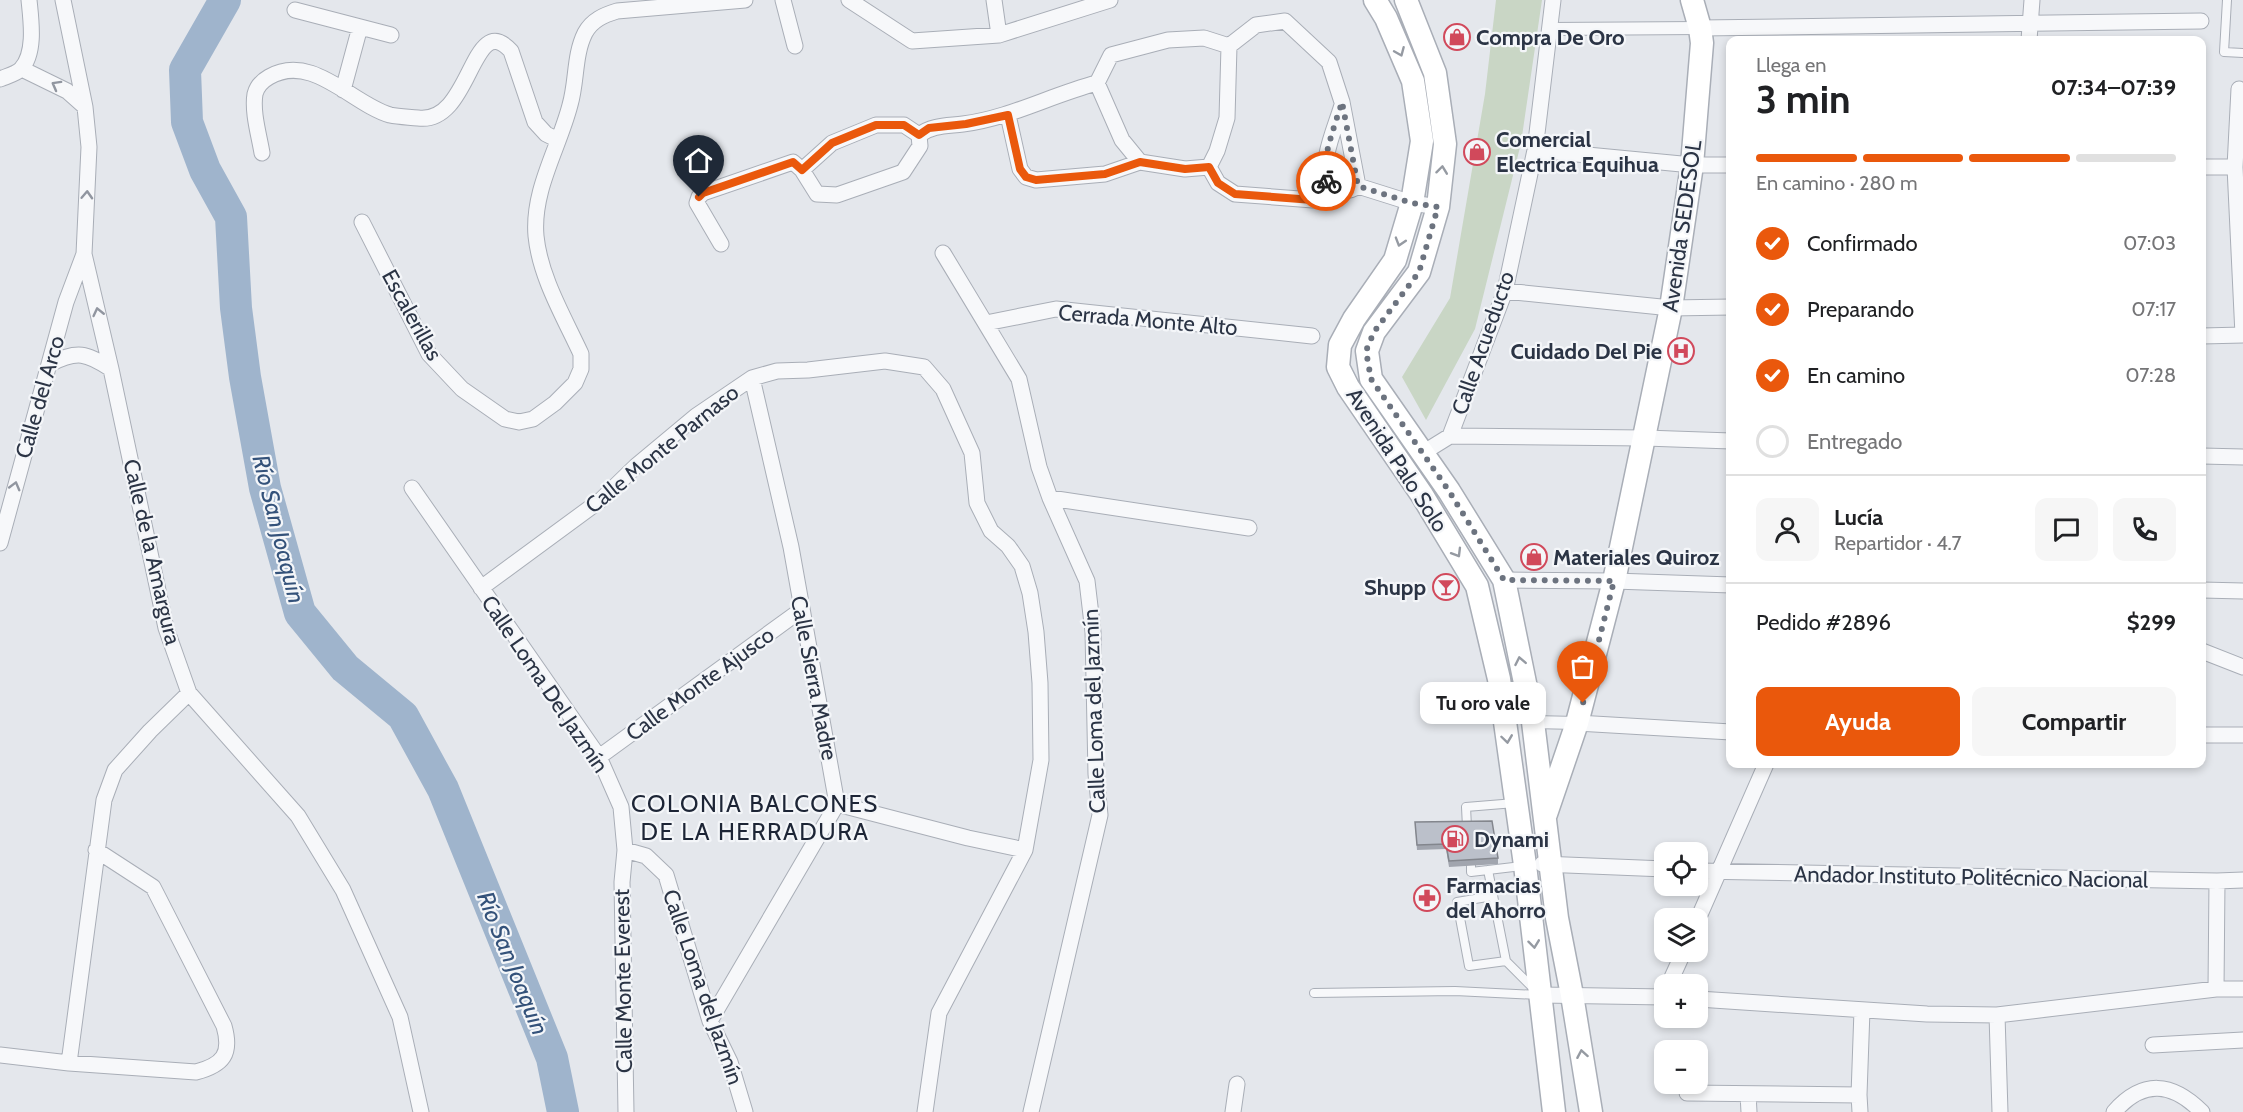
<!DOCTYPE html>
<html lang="es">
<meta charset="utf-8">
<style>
:root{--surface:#fff;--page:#f6f6f6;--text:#202124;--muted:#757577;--line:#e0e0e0;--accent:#ea580c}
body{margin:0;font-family:Cabin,sans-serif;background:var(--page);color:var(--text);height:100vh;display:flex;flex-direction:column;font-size:22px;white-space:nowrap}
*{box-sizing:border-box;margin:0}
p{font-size:20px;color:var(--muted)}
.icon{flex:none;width:33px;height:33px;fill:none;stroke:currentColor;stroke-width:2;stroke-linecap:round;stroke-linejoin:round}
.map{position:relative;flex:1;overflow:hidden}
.sheet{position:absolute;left:1726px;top:36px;width:480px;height:732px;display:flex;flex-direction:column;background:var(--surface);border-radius:12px;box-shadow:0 3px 9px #0003}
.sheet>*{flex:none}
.tools{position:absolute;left:1654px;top:842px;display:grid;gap:12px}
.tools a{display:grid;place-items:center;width:54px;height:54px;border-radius:12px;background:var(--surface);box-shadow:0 3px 9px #0003;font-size:30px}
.pin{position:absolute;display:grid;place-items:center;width:51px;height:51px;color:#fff;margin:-62px -26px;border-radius:50% 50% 50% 0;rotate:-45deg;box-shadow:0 0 6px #0007}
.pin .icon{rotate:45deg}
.courier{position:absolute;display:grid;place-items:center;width:60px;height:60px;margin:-30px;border:4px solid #ea580c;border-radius:50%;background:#fff;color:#222;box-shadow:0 2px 8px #0007}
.bubble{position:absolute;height:42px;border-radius:12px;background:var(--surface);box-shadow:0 3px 9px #0003;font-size:20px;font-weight:800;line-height:42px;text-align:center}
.overview em{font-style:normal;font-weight:800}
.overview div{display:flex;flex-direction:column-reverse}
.overview{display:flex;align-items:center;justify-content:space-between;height:102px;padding:0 30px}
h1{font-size:39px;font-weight:800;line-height:45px}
.bar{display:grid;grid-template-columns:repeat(4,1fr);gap:9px 6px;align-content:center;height:72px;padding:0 30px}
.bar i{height:8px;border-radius:4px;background:var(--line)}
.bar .active{background:var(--accent)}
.bar p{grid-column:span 4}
.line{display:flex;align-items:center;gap:15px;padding:0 30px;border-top:2px solid var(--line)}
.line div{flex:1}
.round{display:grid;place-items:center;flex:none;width:63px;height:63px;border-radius:12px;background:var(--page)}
ol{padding:0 30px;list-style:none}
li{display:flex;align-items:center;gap:18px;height:66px}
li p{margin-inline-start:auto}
li .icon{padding:6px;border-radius:50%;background:var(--accent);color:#fff;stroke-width:4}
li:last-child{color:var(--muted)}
li i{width:33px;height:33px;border:3px solid var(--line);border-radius:50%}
.action{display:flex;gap:12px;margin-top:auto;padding:12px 30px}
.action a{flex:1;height:69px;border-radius:12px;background:var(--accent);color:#fff;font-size:24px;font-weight:800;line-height:69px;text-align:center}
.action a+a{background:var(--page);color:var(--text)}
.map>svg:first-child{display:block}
.green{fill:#c9d6c5}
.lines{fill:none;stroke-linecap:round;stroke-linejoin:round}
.river{stroke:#9fb4cc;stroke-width:32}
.service-casing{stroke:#a9aeb7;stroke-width:10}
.pedestrian-casing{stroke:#a9aeb7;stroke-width:14}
.minor-casing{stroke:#a9aeb7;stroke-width:17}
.secondary-casing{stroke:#a9aeb7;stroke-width:25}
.service{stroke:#f7f8fa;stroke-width:8}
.pedestrian{stroke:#f7f8fa;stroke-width:12}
.minor{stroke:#f7f8fa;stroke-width:15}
.secondary{stroke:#fff;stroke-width:22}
.wall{fill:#a1a5ae}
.building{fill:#bbc0ca;stroke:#83868d;stroke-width:1.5}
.oneway{stroke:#959aa2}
.oneway2{stroke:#9196a0}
.done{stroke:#6c737f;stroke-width:6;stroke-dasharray:0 10.8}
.route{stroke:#ea580c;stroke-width:8}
.labels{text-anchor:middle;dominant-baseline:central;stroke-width:4.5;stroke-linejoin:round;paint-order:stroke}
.poi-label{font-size:22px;font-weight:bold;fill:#2b3445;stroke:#f4f6f9;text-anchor:start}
.street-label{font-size:22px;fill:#2b3445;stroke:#f4f6f9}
.water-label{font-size:24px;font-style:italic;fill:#34527a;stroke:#f4f6f9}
.neighbourhood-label{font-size:24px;letter-spacing:1.5px;fill:#1d2536;stroke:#f4f6f9}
</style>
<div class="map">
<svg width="2243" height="1112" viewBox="0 0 2243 1112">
<rect width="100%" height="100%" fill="#e4e7ec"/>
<path class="green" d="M1496,0H1542L1521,143L1475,329L1426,420L1402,377L1450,298L1485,94Z"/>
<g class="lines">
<path class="river" d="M225,0L185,70L187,122L205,170L231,217L236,308L245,377L265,488L300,613L345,668L403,716L443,789L552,1058L563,1112"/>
<defs>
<path id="service" d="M2227,0L2224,52L2243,53
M1467,827L1466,807L1515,803
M1471,865V872L1522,866
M1488,870L1506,961L1469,966L1457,902L1493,896
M1506,961L1533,988
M1314,993L1455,991L1539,995"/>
<path id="pedestrian" d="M1551,29L1700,28
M1533,722L1577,723"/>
<path id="minor" d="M63,0L85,107L89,147L84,254L111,369L166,628L189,693L298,816L343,890L400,1017L421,1112
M783,0L795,46
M849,0L912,41L999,35L1110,0
M994,0L999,35
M295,10L391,35
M1700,28L2201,21
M2029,40L2032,0
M22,69L67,91L85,107
M0,79C7,76 16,74 21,69C36,53 31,20 29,0
M1097,83L1122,140L1140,162L1185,169L1209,167L1217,151L1227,118L1229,46L1256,25L1285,21L1329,62L1342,102L1358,186
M1097,83L1111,55L1168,40L1204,38L1229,46
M2239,89L2235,167L2243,335
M343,90L360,27
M1342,105C1335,129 1318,163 1329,187C1341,191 1348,193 1358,186
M1008,115L1020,169L1026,177L1036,180L1105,174L1140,162
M1535,150L1692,165H1731
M262,153C259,135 252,112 255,94C257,86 262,81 269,77C312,52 352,104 390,115C399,117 409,117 418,118C472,125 471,8 511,51L535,122L546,134L558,140
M1209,167L1218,183L1235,194L1313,200L1323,195L1329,187
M2202,167H2235
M802,170L832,143L876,125H904L919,135
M1358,186L1412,203L1438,207
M362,222L429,354L462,389L505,419L519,422L533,419L555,403L575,383L581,369V354C564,317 540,277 536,236C532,190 559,148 570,105C577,81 574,55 585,33C592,20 604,15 617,11L745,0
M721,244L697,203L699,197L703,193L793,162L802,170L817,194L837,195L903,172L920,146L919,135C932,125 947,126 963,124C1010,118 1051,95 1097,83
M943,253L1019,379L1039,467L1050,498L1087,581L1093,632L1096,774L1100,815L1031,1112
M1505,291L1671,308L1731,307
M986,323L1056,309L1312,336
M2202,336L2243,335
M50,364C77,350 87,353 111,369
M1450,436L1505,291L1535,150L1553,0
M1421,454L1450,436L1645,438L1731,441
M2202,456L2243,457
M412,488L599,757L621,807L625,850L622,882L626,1112
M1050,498L1249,528
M0,543L66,302L84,254
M1504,580L1614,581L1731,585
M481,588L602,499L636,466L696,416L752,378L777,371L808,370L885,361L924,367L943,389L972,453L977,503L991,531L1008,546L1022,566L1030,593L1036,632L1040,683L1041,760L1025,850L939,1013L925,1112
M2202,590L2243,591
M2202,651L2243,667
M1577,723L1731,732
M2202,735H2243
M599,757L801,610
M837,804L968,838L1025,850
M625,850L646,856L666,875L710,1021L730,1062L745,1112
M1542,864L1665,869
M1698,871L2217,881L2243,880
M1698,919L1766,764
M1669,984L1684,951
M2216,989L2217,881
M1541,995L1665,997
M1698,999L1927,1014L1997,1015L2216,989H2243
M1997,1015L2000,1112
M710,1021L837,804L791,547L752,378
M2153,1045L2243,1040
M0,1055L69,1063L196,1072C223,1065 232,1054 224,1026L153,887L96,850
M69,1063L104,800L115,770L150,731L189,693
M1687,1093L1859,1095
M1748,1094L1749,1112
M1233,1112L1237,1084
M1860,1112L1859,1095L1862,1010
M2114,1112C2143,1079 2172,1082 2202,1112"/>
<path id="secondary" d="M1375,0L1386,18L1413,81L1422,141L1412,203L1395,260L1354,319L1340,345L1338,367L1348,387L1422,495L1477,586L1499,679L1525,865L1554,1112
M1406,0L1435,73L1445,144L1438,207L1419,272L1374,332L1367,351L1371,379L1449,491L1504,580L1533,722L1557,918L1572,995L1591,1112
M1546,814L1577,723L1614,581L1671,308L1692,165L1702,43L1700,28L1692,0"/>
</defs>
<use href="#service" class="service-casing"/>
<use href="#pedestrian" class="pedestrian-casing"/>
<use href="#minor" class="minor-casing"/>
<use href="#secondary" class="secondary-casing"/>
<use href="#service" class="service"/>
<use href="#pedestrian" class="pedestrian"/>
<use href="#minor" class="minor"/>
<use href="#secondary" class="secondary"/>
</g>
<path class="wall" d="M1415,822L1498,858V864L1449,867L1446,849L1417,850Z"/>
<path class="building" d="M1492,821L1498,858L1449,861L1446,844L1417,845L1415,822Z"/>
<defs><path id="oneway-chevron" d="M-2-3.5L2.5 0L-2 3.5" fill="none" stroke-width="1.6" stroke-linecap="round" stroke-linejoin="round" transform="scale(1.5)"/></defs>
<g class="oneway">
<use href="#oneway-chevron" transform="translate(1400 52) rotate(67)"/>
<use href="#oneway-chevron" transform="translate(1442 170) rotate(-83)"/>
<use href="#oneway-chevron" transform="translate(1400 242) rotate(107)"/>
<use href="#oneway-chevron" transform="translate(1457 553) rotate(59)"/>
<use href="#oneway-chevron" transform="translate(1520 661) rotate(-101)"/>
<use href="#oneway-chevron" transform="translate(1507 739) rotate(82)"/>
<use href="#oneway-chevron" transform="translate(1534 944) rotate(83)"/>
<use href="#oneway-chevron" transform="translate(1582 1054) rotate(-100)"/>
</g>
<g class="oneway2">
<use href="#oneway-chevron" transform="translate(56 85) rotate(-151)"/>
<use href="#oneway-chevron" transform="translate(87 195) rotate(-87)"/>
<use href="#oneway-chevron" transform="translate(98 312) rotate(-103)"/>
<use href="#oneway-chevron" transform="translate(15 486) rotate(-75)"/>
</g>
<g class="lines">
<path class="done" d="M1326,181C1319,166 1337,119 1342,102L1358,186L1412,203L1438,207L1419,272L1374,332L1366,351L1371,379L1449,491L1504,580L1614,581L1583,703"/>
<path class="route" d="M699,197L703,193L793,162L802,170L832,143L876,125H904L919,135L929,128L966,124L1008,115L1020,169L1026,177L1036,180L1105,174L1140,162L1185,169L1209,167L1218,183L1235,194L1313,200L1323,195L1329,187L1326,181"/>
</g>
<defs>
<symbol id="shop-ring" viewBox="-11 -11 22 22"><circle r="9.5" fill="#f4f6f9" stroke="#d1495b" stroke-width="1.5"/><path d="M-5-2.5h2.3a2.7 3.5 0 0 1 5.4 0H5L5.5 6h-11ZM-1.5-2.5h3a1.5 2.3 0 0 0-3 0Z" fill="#d1495b"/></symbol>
<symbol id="hospital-ring" viewBox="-11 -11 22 22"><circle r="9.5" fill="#f4f6f9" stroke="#d1495b" stroke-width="1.5"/><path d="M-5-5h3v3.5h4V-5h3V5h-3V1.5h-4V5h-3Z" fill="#d1495b"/></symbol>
<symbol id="bar-ring" viewBox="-11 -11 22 22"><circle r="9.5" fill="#f4f6f9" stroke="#d1495b" stroke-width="1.5"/><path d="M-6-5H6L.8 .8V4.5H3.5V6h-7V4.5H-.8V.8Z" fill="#d1495b"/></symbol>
<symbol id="fuel-ring" viewBox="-11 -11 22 22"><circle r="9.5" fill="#f4f6f9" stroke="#d1495b" stroke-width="1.5"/><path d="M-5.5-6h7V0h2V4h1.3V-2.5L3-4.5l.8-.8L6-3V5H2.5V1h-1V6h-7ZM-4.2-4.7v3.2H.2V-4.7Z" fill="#d1495b"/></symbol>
<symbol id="pharmacy-ring" viewBox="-11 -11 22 22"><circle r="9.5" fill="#f4f6f9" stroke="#d1495b" stroke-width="1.5"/><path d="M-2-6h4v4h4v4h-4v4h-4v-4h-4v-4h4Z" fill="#d1495b"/></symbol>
</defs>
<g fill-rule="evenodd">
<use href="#shop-ring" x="1442" y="22" width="30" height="30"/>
<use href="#shop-ring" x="1462" y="137" width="30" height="30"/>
<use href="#hospital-ring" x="1666" y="336" width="30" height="30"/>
<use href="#shop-ring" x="1519" y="542" width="30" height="30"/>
<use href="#bar-ring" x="1431" y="572" width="30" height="30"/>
<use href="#fuel-ring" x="1440" y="824" width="30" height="30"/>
<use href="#pharmacy-ring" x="1412" y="883" width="30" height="30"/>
</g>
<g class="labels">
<g class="poi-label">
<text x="1476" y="37">Compra De Oro</text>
<text x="1496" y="139">Comercial<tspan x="1496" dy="25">Electrica Equihua</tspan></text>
<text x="1662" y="351" text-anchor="end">Cuidado Del Pie</text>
<text x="1553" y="557">Materiales Quiroz</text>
<text x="1426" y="587" text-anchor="end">Shupp</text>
<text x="1474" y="839">Dynami</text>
<text x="1446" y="885">Farmacias<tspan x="1446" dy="25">del Ahorro</tspan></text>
</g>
<g class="street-label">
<text transform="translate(1682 226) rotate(-82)">Avenida SEDESOL</text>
<text transform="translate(412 315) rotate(61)">Escalerillas</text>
<text transform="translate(1148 320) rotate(5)">Cerrada Monte Alto</text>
<text transform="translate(1483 343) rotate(-71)">Calle Acueducto</text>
<text transform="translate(40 397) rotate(-74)">Calle del Arco</text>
<text transform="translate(662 449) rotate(-39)">Calle Monte Parnaso</text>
<text transform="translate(1397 460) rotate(57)">Avenida Palo Solo</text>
<text transform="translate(152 552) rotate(77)">Calle de la Amargura</text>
<text transform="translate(814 678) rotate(79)">Calle Sierra Madre</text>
<text transform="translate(545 684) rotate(56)">Calle Loma Del Jazmín</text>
<text transform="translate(700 684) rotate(-36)">Calle Monte Ajusco</text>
<text transform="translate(1094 711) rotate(-92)">Calle Loma del Jazmín</text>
<text transform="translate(1971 877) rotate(1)">Andador Instituto Politécnico Nacional</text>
<text transform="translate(623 981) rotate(-91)">Calle Monte Everest</text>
<text transform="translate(703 987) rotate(71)">Calle Loma del Jazmín</text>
</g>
<g class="water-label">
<text transform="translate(279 529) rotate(76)">Río San Joaquín</text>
<text transform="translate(513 963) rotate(68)">Río San Joaquín</text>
</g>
<g class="neighbourhood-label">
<text x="755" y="803">COLONIA BALCONES<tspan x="755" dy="28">DE LA HERRADURA</tspan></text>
</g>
</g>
</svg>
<div class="tools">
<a><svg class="icon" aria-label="locate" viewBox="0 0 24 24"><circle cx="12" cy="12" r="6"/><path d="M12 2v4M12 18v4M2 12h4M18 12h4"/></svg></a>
<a><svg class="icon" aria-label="layers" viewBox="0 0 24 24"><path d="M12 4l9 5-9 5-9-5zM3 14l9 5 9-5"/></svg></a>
<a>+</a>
<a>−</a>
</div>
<div class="pin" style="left:1583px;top:703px;background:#ea580c"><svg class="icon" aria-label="bag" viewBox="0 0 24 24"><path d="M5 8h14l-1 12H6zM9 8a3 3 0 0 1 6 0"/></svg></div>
<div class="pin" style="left:699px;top:197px;background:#1f2937"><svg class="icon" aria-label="home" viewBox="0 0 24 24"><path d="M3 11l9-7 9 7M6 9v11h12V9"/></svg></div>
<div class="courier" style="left:1326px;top:181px"><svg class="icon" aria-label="bike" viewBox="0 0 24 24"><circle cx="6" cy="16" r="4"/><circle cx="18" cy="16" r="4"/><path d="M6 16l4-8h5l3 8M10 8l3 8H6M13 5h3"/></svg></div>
<div class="bubble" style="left:1420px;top:682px;width:126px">Tu oro vale</div>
<section class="sheet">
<div class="overview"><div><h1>3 min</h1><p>Llega en</p></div><em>07:34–07:39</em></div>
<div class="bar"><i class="active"></i><i class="active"></i><i class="active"></i><i></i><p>En camino · 280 m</p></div>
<ol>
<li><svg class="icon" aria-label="check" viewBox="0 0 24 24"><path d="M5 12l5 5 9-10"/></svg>Confirmado<p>07:03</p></li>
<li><svg class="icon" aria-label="check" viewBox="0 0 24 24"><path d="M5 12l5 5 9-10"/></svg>Preparando<p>07:17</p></li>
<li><svg class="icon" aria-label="check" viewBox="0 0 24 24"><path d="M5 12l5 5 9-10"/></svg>En camino<p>07:28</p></li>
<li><i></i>Entregado</li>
</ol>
<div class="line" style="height:108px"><a class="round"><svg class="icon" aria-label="person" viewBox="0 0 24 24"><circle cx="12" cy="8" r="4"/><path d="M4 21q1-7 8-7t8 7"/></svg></a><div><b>Lucía</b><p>Repartidor · 4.7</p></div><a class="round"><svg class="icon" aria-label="chat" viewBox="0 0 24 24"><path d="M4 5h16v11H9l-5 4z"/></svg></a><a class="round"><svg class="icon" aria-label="phone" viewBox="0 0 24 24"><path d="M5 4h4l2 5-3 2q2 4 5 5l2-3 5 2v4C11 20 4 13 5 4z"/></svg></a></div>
<div class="line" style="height:78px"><div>Pedido #2896</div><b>$299</b></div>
<div class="action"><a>Ayuda</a><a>Compartir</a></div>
</section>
</div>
